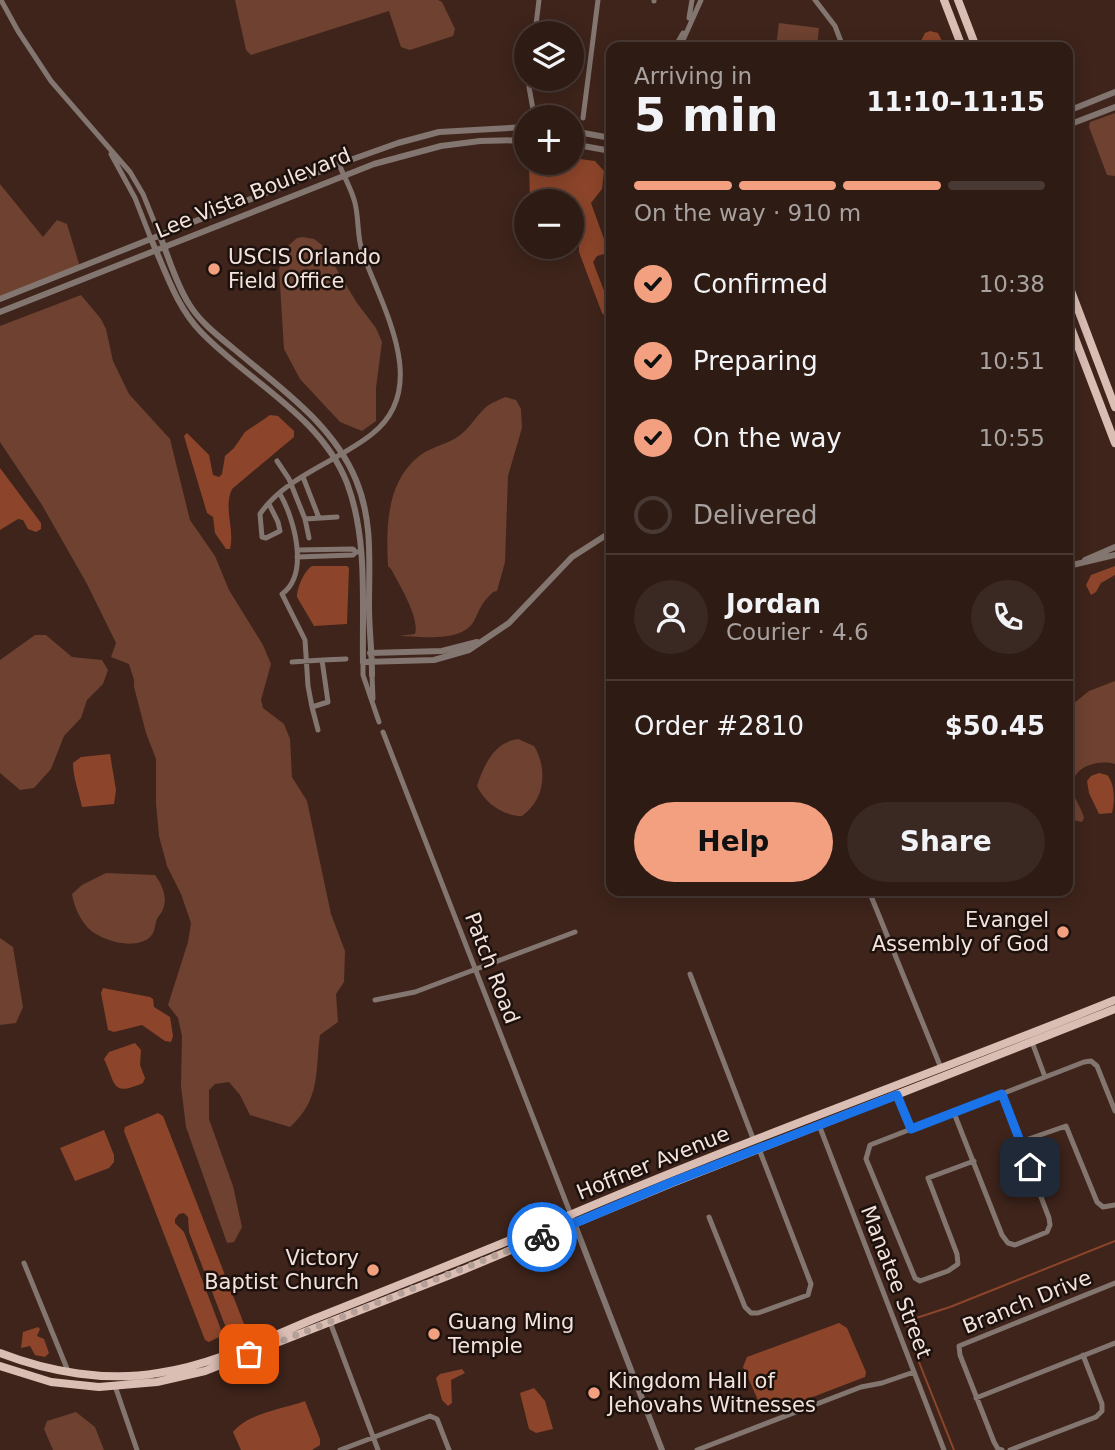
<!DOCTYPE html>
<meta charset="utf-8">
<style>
:root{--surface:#2e1b14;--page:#3a2822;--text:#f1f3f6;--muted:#a7a1a0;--line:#493934;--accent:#f3a081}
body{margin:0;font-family:"DejaVu Sans",sans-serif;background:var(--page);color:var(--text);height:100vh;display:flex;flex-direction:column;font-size:26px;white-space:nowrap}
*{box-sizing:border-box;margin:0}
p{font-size:23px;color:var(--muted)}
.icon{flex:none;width:38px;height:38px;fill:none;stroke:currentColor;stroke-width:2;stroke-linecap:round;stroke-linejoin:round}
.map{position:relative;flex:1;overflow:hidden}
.side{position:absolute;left:606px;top:42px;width:467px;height:854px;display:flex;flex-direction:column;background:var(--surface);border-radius:14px;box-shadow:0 4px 18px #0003,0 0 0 2px var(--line)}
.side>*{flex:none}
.tools{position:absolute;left:514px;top:21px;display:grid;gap:14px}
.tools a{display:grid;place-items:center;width:70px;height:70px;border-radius:50%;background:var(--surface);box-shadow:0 4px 18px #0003,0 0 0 2px var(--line);font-size:35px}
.pin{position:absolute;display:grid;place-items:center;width:60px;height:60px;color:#fff;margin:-30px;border-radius:14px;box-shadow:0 4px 10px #0006}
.courier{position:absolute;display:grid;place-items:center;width:70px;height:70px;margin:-35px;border:5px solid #1a73e8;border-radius:50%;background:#fff;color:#222;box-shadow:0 2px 9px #0007}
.head em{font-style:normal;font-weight:700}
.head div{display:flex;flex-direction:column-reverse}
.head{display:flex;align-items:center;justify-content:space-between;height:119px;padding:0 28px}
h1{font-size:46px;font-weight:700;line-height:52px}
.bar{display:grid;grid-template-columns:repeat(4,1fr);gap:10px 7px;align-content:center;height:84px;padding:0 28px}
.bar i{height:9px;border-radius:5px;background:var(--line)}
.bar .active{background:var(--accent)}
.bar p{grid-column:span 4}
.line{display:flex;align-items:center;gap:18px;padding:0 28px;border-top:2px solid var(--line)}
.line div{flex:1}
.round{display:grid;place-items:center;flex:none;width:74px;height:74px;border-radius:37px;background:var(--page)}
ol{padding:0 28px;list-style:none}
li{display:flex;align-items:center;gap:21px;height:77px}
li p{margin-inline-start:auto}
li .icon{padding:7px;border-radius:50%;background:var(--accent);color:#111;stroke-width:4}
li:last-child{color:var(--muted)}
li i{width:38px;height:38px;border:4px solid var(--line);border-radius:50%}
.button{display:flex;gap:14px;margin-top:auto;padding:14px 28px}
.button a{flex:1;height:80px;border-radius:42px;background:var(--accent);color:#111;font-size:28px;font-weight:700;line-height:80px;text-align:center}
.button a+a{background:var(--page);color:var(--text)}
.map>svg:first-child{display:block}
.green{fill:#6e4130}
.water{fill:#8c452a}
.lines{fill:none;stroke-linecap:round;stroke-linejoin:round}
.stream{stroke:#8c452a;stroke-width:2}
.minor{stroke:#83756f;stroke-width:5}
.tertiary{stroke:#83756f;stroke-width:6}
.primary{stroke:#dabdb3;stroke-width:8}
.done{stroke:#b4a098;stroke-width:7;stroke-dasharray:0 12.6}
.route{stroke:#1a73e8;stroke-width:9}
.poi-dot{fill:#f3a081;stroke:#1d110d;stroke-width:2.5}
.labels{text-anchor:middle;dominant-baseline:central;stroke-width:5;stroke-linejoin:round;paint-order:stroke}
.street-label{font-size:21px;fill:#f4e3dc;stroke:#1d110d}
.poi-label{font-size:21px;fill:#f4e3dc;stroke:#1d110d;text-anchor:start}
</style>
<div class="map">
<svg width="1115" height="1450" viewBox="0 0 1115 1450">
<rect width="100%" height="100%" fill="#3e241b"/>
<path class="green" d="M235,0H438L442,2L455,29L453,36L410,50L401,47L389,11L251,55L246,50Z
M779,23L819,28L817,47H776Z
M1115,113V176L1107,175L1089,127L1090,122Z
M0,184L43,237L57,220L67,224L80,267L0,298Z
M303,237L314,239L322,245L357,303L376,328L382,342L376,388V421L362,431L340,422L300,379L284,349L279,269L288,246L297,238Z
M81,295L101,319L106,329L113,361L129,394L170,439L190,520L215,556L229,590L263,645L271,664L261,700L263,708L284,724L290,739L292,777L307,801L331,914L345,951L344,982L336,994L338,1022L320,1035C315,1072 321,1099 290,1127L250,1115L240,1095L229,1082L215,1084L209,1090V1119L233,1186L242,1227L234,1242L227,1243L186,1127L181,1086L182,1036L178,1018L168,1005L188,942L191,923L181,894L167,866L159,836L156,803V759L146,733L134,687V680L129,664L111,657L116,643L87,584L42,505L0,442V326Z
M505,397L516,400L521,409L522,428L508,476L505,562L497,591L493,592C481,604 482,605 475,619C464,644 419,636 398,636L415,634C420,618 399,584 391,569L388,566C386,529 386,483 418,457C428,448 444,445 456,438C469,430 475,417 486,407C491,403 499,400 505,397Z
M35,635H46L72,657L102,660L108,670L103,684L87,700L81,718L64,736L51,769L34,788L20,790L0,773V660Z
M1115,681V764C1098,759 1069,767 1073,790C1074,800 1082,808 1084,818L1082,822L1068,819V708L1089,691Z
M518,739L534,746C548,769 545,800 522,816C503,816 485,803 477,786C484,765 494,742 518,739Z
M106,873L155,875C162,884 168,898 163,909C162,913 159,915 157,919C154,926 156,932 149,938C134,950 101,941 88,928C80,919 74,907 72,894L82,885Z
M0,938L13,947L23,1007L16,1023L0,1025Z
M76,1412L95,1427L104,1450H53L44,1429L47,1421Z"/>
<path class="water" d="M930,31L938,33L945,47H918L925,33Z
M572,158L595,161L604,171L602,189L591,203L604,239L611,244V252L597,256L593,262L611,309V322L602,313L579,252V235L572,223V201H530L529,163H572Z
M270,415L278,416L294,431V437L232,489C223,508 235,529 230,549H226L215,533L213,517L207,513L204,503L184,436L187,433L209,455L213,475L219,477L222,474L225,456L234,448L245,432Z
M0,464V468L41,523V529L36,532L28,529L23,520L18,519L0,530Z
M312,566H347L349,568L347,624L314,626L297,597C297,588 304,571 312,566Z
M1115,566V575L1101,583L1096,592L1091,595L1086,585L1091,575Z
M110,754L116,790L114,804L82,807C79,792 73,778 73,763L81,757Z
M1099,773L1107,775C1115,783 1115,802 1112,813L1099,814L1089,793L1087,781L1091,776Z
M103,988L150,997L153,999L154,1007L170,1017L173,1036L171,1042L165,1041L142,1025L114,1032L108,1030L101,993Z
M135,1043L141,1050L140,1065L145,1078L143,1083C111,1097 116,1084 104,1059L109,1052Z
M158,1113L163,1116L244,1324L243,1328L228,1333L189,1232L188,1217L184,1213L179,1214L175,1219V1223L184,1232L223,1335L209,1342L205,1340L124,1131L125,1127Z
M104,1130L114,1155V1162L109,1168L75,1181L60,1148Z
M839,1323L847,1328L866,1372L865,1377L776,1411L768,1413L763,1411L743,1367L747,1357Z
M38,1327L40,1329L37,1336L44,1339L49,1353L45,1357L35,1355L30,1346L21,1348L23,1332Z
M462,1369L465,1373L451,1380L452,1403L448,1406L442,1400L436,1378L440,1374Z
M534,1388L545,1401L553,1429L536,1433L529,1429L520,1393Z
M305,1401L320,1439V1445L312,1450H241L233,1432C248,1413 283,1409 305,1401Z"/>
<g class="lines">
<path class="stream" d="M954,1450L913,1347L907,1324L910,1320L950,1307L1115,1241"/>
<path class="minor" d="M1,0L18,31L51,81L130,172L143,194L160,236
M815,0L835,26L843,47
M654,1V0
M689,18L692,0
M535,33L539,0
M675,47L683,33
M680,47L701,0
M530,79L529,87L534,115
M583,118L598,0
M111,154L135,198L151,239
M277,461L289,479L305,519L337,517
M303,477L319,518
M280,494C294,518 310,574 282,594L305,640L308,686L312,707L328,702L322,660L346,659
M269,504L278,522L280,531L266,538L262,537L260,514C286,476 337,462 372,434C432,387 381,306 362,251C357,235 359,219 355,203C352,190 344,177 339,164
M305,519L309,538
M297,550L353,549L356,552H361
M297,557L353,555L356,552
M292,662L322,660
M363,662V675L379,722
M372,675L373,699
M312,707L318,730
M383,732L571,1215
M869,891L941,1068
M690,974L754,1141
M375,1000L415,992L575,932
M1032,1042L1045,1077
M897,1095L911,1129
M954,1113L1002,1235L1008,1243L1015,1245L1047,1232L1050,1225L1049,1218L1002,1094
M819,1125L944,1450
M1020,1142L1066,1126L1097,1202L1103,1207L1115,1205
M974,1161L928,1178L957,1254L958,1264L948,1271L920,1281L915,1278L866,1159L870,1145L1084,1062L1091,1061L1097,1066L1115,1111
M709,1217L745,1307L751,1313H758L808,1295L811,1284L759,1149
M24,1263L68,1371
M330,1322L378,1450
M115,1386L137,1450
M976,1398L1115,1343
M340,1450L430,1416L437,1419L449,1450
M697,1450L861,1387L882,1383L914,1372
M1002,1450L998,1449L994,1442L960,1355L959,1346L1115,1283
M1010,1450L1096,1417L1102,1411V1404L1083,1355"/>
<path class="tertiary" d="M1068,111L1115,92
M1068,125L1115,107
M572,131L611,138
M572,144L611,151
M160,236C169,258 176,284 189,304C200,322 218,336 234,349C279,387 333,424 356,480C373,521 369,562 369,606C369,629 372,651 372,675
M151,239C166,272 176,306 201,332C249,382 321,416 347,483C368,539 362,603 363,662L434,660L469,650L509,623L572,557L611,532
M0,299L339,164L398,143L439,132L527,127
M0,312L374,164L441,146L480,141L527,140
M1085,560L1115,547
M1068,566L1115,555
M370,653L442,651L477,642
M573,1220L662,1450"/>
<path class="primary" d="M944,0L962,47
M958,0L976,47
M1068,283L1115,407
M1068,320L1115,443
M0,1353C49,1372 106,1382 158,1373C213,1365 265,1339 316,1318C401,1284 486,1251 570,1215C750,1138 934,1073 1115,1000
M0,1366L51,1382L99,1387L157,1382L205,1371L463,1270L672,1183L1115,1009"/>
</g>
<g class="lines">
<path class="done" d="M249,1354L542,1237"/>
<path class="route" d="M542,1237L672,1182L897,1095L911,1129L1002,1094L1030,1167"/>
</g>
<g class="poi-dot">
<circle cx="214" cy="269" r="7"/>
<circle cx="1063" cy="932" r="7"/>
<circle cx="373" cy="1270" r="7"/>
<circle cx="434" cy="1334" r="7"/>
<circle cx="594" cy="1393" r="7"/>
</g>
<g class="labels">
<g class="street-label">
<text transform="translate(253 193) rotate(-22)">Lee Vista Boulevard</text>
<text transform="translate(492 968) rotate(69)">Patch Road</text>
<text transform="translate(653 1163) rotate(-22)">Hoffner Avenue</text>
<text transform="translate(896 1282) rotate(69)">Manatee Street</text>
<text transform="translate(1027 1302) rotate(-22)">Branch Drive</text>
</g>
<g class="poi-label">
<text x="228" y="257">USCIS Orlando<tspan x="228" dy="24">Field Office</tspan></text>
<text x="1049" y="920" text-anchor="end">Evangel<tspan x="1049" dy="24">Assembly of God</tspan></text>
<text x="359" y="1258" text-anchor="end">Victory<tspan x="359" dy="24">Baptist Church</tspan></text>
<text x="448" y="1322">Guang Ming<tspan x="448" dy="24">Temple</tspan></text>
<text x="608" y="1381">Kingdom Hall of<tspan x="608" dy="24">Jehovahs Witnesses</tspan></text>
</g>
</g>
</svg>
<div class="tools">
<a><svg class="icon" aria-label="layers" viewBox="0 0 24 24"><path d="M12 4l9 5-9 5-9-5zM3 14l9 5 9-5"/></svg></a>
<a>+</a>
<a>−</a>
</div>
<div class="pin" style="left:249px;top:1354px;background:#ea580c"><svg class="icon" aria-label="bag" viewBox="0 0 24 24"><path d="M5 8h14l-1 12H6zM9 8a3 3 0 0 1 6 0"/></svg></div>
<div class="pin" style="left:1030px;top:1167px;background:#1f2937"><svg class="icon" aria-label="home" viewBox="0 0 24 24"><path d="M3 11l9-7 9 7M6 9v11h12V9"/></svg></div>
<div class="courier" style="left:542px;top:1237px"><svg class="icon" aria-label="bike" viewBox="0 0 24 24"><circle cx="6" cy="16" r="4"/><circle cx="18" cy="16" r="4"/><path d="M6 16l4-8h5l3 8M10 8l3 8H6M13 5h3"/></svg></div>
<section class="side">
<div class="head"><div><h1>5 min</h1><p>Arriving in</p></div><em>11:10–11:15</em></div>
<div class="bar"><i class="active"></i><i class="active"></i><i class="active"></i><i></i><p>On the way · 910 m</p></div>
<ol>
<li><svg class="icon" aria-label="check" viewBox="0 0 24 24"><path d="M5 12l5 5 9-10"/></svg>Confirmed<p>10:38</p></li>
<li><svg class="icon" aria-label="check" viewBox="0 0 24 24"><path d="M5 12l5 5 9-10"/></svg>Preparing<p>10:51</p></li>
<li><svg class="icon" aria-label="check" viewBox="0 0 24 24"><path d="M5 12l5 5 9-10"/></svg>On the way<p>10:55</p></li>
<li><i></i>Delivered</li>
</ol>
<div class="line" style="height:126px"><a class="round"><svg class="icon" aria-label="person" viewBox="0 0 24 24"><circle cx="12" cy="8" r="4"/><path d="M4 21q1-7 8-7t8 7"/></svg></a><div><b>Jordan</b><p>Courier · 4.6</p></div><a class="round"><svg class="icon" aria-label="phone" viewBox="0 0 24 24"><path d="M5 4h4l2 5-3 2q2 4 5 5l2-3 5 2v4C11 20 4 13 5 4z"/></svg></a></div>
<div class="line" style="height:91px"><div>Order #2810</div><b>$50.45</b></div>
<div class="button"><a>Help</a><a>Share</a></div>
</section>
</div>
